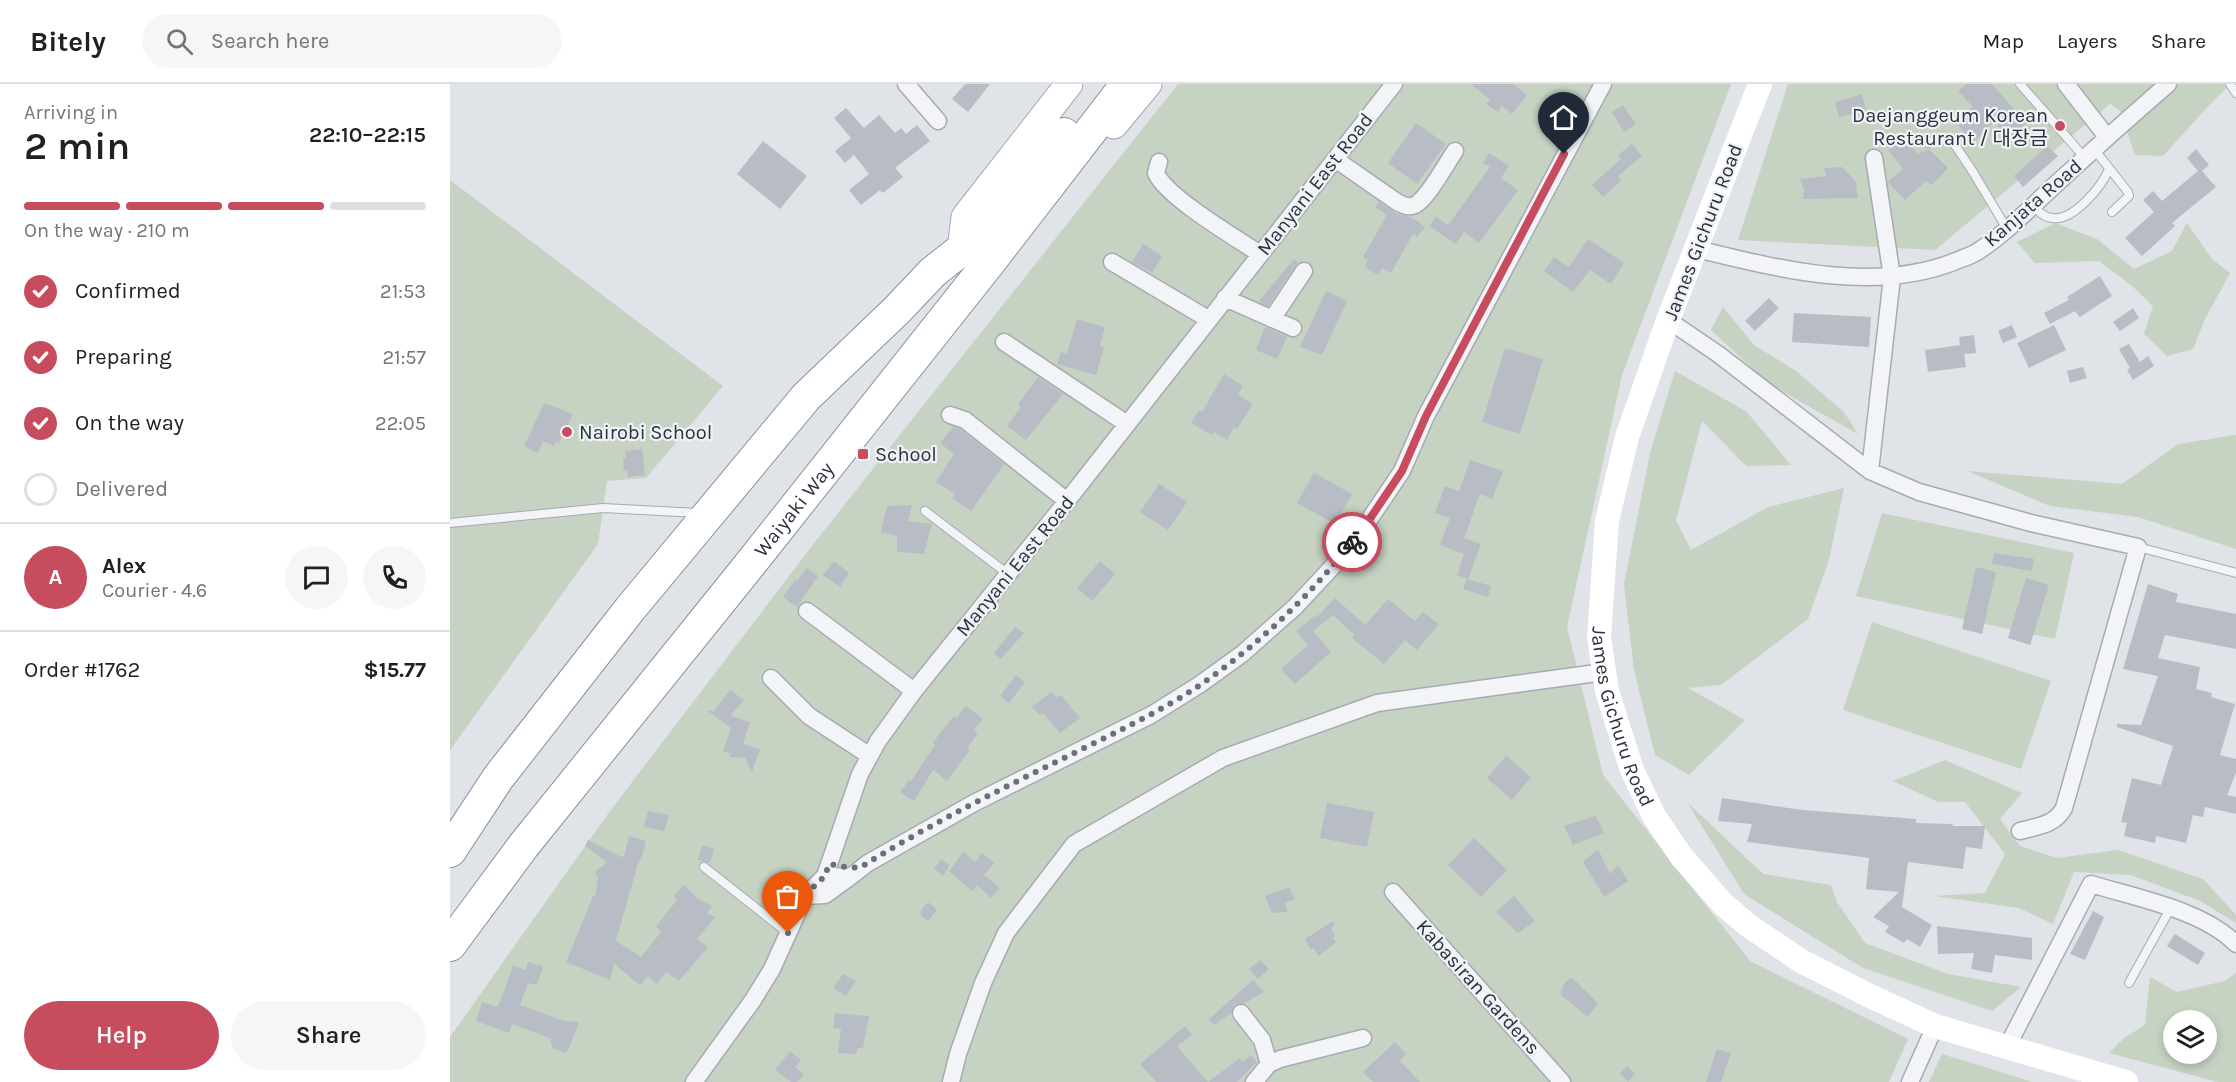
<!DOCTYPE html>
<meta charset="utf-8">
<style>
:root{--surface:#fff;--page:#f6f6f6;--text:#202124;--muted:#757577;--line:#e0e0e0;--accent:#c64c5e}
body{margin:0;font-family:Karla,"Noto Sans KR",sans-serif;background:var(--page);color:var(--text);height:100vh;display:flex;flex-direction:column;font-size:22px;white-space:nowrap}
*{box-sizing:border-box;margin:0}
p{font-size:20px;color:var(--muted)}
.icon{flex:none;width:33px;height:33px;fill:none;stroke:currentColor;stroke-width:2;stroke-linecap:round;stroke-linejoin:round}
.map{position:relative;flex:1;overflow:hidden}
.sheet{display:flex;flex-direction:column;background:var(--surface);width:450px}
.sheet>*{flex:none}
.fabs{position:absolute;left:1713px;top:926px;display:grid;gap:12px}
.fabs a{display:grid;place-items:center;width:54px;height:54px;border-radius:50%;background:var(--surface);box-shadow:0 3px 9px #0003;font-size:30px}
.pin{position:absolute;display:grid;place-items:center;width:51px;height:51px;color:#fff;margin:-62px -26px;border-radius:50% 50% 50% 0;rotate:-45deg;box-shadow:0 0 6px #0007}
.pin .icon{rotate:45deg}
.courier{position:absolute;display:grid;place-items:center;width:60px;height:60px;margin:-30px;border:4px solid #c64c5e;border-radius:50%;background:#fff;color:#222;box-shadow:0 2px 8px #0007}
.headline em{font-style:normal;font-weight:600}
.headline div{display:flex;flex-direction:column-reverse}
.headline{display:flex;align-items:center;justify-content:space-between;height:102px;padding:0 24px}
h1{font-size:39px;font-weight:600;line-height:45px}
.bar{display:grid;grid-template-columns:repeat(4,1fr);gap:9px 6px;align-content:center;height:72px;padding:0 24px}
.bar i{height:8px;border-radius:4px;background:var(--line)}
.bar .selected{background:var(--accent)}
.bar p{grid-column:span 4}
.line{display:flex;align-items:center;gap:15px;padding:0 24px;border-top:2px solid var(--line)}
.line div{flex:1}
.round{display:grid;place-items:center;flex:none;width:63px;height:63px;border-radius:32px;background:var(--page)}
ol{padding:0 24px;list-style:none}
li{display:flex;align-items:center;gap:18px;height:66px}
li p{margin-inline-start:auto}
li .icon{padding:6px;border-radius:50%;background:var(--accent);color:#fff;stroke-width:4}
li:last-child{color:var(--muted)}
li i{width:33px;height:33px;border:3px solid var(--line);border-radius:50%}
.action{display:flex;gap:12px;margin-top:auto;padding:12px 24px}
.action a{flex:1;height:69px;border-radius:36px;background:var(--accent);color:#fff;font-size:24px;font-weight:600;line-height:69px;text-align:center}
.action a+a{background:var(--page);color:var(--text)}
header{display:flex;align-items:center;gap:36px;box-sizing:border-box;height:84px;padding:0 30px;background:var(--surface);border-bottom:2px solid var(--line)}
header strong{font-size:28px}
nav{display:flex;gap:33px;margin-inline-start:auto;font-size:21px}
.search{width:420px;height:54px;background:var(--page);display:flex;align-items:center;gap:15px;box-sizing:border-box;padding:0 21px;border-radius:33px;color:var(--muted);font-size:22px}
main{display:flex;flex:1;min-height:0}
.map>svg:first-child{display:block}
.green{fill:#c6d2c2;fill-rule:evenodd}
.building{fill:#b8bdc5}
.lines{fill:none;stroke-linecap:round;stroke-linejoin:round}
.lane-casing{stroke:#a6aab2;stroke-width:10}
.street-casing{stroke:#a6aab2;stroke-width:19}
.primary-casing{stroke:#a0a8b3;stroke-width:29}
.highway-casing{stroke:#88919e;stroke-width:34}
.lane{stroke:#f3f4f7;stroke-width:8}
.street{stroke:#f3f4f7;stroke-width:16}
.secondary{stroke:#fff;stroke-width:24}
.primary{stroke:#fff;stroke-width:27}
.highway{stroke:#fff;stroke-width:32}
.done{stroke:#6a6f7a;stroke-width:6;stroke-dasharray:0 10.8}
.route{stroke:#c64c5e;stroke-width:8}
.poi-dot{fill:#c64c5e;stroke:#f0f2f6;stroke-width:2}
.labels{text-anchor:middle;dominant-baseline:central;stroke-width:4.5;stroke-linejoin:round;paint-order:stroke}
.poi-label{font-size:20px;fill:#2a313f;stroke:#f0f2f6;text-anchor:start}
.street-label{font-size:20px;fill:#2a313f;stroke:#f0f2f6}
</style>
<header>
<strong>Bitely</strong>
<div class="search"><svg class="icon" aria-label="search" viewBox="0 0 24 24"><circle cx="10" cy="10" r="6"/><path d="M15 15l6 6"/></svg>Search here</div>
<nav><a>Map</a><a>Layers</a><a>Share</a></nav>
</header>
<main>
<section class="sheet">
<div class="headline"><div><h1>2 min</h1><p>Arriving in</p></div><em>22:10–22:15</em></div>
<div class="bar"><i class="selected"></i><i class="selected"></i><i class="selected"></i><i></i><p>On the way · 210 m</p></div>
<ol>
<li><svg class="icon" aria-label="check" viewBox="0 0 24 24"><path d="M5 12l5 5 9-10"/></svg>Confirmed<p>21:53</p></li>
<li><svg class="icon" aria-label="check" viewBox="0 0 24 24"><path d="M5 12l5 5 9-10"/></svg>Preparing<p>21:57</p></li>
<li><svg class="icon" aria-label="check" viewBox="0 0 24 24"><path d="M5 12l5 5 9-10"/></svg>On the way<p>22:05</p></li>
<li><i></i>Delivered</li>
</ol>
<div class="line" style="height:108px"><b class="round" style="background:var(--accent);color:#fff">A</b><div><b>Alex</b><p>Courier · 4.6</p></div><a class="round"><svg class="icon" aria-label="chat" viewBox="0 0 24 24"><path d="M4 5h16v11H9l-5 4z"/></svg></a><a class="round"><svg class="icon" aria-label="phone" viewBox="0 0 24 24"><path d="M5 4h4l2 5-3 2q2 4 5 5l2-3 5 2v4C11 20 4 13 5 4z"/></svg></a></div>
<div class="line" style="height:78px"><div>Order #1762</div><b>$15.77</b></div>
<div class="action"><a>Help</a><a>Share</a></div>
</section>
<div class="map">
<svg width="1786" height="998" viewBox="0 0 1786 998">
<rect width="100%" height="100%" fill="#e0e3e8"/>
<path class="green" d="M728,0H1281L1172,291L1117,543L1153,691L1300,877L1458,955L1439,998H0V953L160,727L365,458Z
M1338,0H1781L1762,18L1713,72L1685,71L1670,27L1660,20L1485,166L1288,156Z
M0,96L273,302L196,394L157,397L148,460L0,666Z
M1605,139L1647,155L1684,185L1722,167L1737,139L1762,175L1780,189L1755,235L1743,265L1717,272L1694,250L1703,222L1682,202L1649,177L1585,179L1567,158Z
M1273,223L1304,261L1346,287L1394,328L1408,350L1319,300L1261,246Z
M1225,287L1297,328L1341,381L1296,382L1252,337L1226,436L1241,466L1318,423L1394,404L1379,476L1358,535L1271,601L1238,604L1295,636L1239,691L1205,671L1184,586L1174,500L1200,369Z
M1786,351V465L1688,433L1600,422L1517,387L1672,400L1728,360Z
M1432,429L1624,469L1605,555L1406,512Z
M1422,538L1601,597L1571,685L1393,626Z
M1495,676L1572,709L1550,735L1570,762L1607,774L1668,766L1753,795L1786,831V839L1750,817L1681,791L1624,788L1603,840L1569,824L1484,812L1535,809L1555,770L1515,718H1488L1443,697Z
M1237,718L1313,790L1381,801L1387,818L1415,859L1498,890L1571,903L1542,927L1413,884L1294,810Z
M1786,889V998H1768L1659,969L1674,954L1695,941L1700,893L1727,908L1775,897ZM1724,936H1756V969H1724Z
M1492,970L1583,998H1479Z"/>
<path class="building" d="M515,0H540L518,28L502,15Z
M1021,0H1063L1077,11L1062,30L1052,22L1048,28L1036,20L1040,16Z
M1516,0H1542L1576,39L1561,55L1544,38L1523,58L1506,39L1523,23L1508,7Z
M1412,10L1416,26L1389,33L1385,18Z
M1173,21L1186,40L1174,48L1162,28Z
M396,24L414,44L429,31L445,49L451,44L456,50L467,41L480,57L445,84L453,93L433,109L430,106L411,121L399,106L419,90L404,71L395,79L385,67L401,54L384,34Z
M966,39L996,60L967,100L938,79Z
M1453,54L1468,70L1479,65L1498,84L1482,101L1476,97L1455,116L1438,98L1453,85L1438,66Z
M313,57L357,92L330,125L287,90Z
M1182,60L1192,72L1168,92L1171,97L1153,113L1142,101L1171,75L1168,71Z
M1597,62L1608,72L1573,103L1564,92Z
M1746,65L1759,81L1752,87L1766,103L1722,139L1725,142L1692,172L1675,154L1704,128L1693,116L1703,107L1712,117L1748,87L1737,74Z
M1039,69L1059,82L1051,94L1068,106L1029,159L1014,148L1006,160L979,142L986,133L998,141L1040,83L1033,79Z
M1392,83L1406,98L1408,114L1353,115L1354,106L1350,95L1376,92L1374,84Z
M929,118L947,130L961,133L975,143L967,153L963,150L941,189L932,184L928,191L915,183L918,176L913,173L937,131L925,123Z
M1138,155L1174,179L1161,200L1140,186L1123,208L1094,187L1104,173L1119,183Z
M693,160L712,172L702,189L682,178Z
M844,175L848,178L818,222L812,219L809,217Z
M1650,192L1662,212L1630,233L1625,227L1600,240L1594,229L1619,216L1617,213Z
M876,207L897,217L872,271L850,263Z
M1319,214L1329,224L1305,247L1295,237Z
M1683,224L1689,234L1670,247L1663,238Z
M1344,229L1421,233L1419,263L1342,258Z
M627,235L655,243L650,262L654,263L646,291L607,280L611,268L617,270Z
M1562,241L1567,253L1553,259L1548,247Z
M1604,241L1616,266L1579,284L1567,259Z
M815,243L837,253L827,275L806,266Z
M1524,251L1526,269L1514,270L1516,283L1478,288L1475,266L1510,261L1509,253Z
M1679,260L1690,278L1698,272L1704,282L1683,296L1677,286L1680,284L1669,265Z
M1055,264L1093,275L1070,350L1032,338Z
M1633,283L1637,294L1620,299L1617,287Z
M774,290L793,302L788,311L803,320L787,345L784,343L777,356L764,348L762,351L741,339L749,326L752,328Z
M588,293L613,310L576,356L557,342L571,323L568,320Z
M94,319L123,330L109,359L106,357L104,362L93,357L88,369L74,362Z
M503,343L510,345L554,380L521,427L502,414L505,410L486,398L504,370L490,359Z
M192,365L195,391L178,393L177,386L174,387L173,375L176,374L175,367Z
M1020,376L1053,387L1042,415L1030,410L1014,454L1031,460L1018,495L1007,491L1014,470L990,461L1000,434L985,429L995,402L1009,407Z
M864,389L902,410L885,440L847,419Z
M709,400L737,418L718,446L690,428Z
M462,421L458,437L482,440L474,470L447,468V452L431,448L437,422Z
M1544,469L1584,475L1582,487L1542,480Z
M384,477L399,489L390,503L373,491Z
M650,477L665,490L642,517L627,504Z
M1526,483L1546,488L1532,550L1512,545Z
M357,484L368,492L347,523L333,513L345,496L347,497Z
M1576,494L1599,501L1580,561L1558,554Z
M1017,495L1041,502L1038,513L1013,505Z
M1698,500L1728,510L1726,518L1786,530V565L1715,551L1708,574L1750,583L1746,605L1762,609L1761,613L1785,620L1770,671L1786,675V689L1777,711L1786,713V730L1755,723L1753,733L1743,731L1736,759L1706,752L1705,759L1674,752L1677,739L1671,738L1682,694L1711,701L1723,662L1667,643V640L1691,641L1708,592L1673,585Z
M885,514L915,541L938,515L965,537L973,528L989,540L967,566L955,556L934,580L902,554L904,551L883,531L863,547L881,568L845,600L831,585L858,561L846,547L866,531L867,533Z
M565,543L574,549L551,575L544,569Z
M566,591L575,598L559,619L550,612Z
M280,606L294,616L280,632L300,638L293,660L310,665L302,688L295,674L280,673L281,670L273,667L281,644L258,627H264Z
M601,608L607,613L611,611L630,634L610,649L593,629L590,631L582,623Z
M516,622L533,635L524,646L528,649L517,664L520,666L497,697L483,686L464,717L450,708L459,696L461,697L485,661L483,659L490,649L504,632L507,634Z
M1056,672L1081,693L1062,716L1037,694Z
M1272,714L1352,726L1466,735V739L1503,740L1502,742H1535L1532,765L1516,763L1513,785L1458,778L1452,823L1482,841L1470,863L1457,855L1454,859L1435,848L1439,842L1423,833L1449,808L1416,805L1419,774L1297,758L1302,740L1268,737Z
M877,719L924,728L917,763L870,754Z
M198,727L219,731L214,747L194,743Z
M1146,732L1154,749L1123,761L1114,742Z
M179,752L196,757L191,776H189L166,857L191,873L211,848L206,842L227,816L224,812L234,801L247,814L262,822L257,829L265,833L247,855L258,863L229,897L216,888L207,900L198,892L190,901L164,880L160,896L116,878L143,812L145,813L148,794L145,788L157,778L135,762L138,756L171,773L174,772Z
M1024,754L1057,786L1031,813L998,781Z
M252,761L264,765L260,779L248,776Z
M1148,765L1160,790L1168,781L1178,797L1154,813L1133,778Z
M513,768L525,778L532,769L544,779L534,791L550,804L541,814L527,801L522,807L499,787Z
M491,775L500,781L493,792L484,785Z
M839,803L845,815L835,819L837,828L822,829L815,812Z
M1064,812L1085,837L1068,849L1046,828Z
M478,818L487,826L478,837L471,831V826Z
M1643,827L1654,833L1635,876L1620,870Z
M883,837L885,840L881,845L885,852L883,854L886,858L869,872L863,864L861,866L855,855Z
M1487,842L1582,854V876L1545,871L1542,889L1521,885L1524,869L1488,870Z
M1725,850L1755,869L1748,881L1717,862Z
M810,876L819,885L808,895L799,885Z
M78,878L93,882L87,901L78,899L70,921L114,937L129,938L118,967L116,966L115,969L102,964L103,961L100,960L102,955L62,940L59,949L26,937L32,918L48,923L63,882L76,886Z
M393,890L406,897L396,912L383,904Z
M1121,893L1148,919L1138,933L1111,911L1113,901Z
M803,896L814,908L794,919L785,920L781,929L764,941L759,935Z
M385,929L419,932L413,964H408L406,970L388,969L391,945L383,944Z
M735,942L742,951L727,962L758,998L790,974L792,978L801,971L807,978L787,998H706L690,980Z
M945,958L956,970L950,977L970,998H923L913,988Z
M1267,965L1281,969L1271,998H1256Z
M340,967L351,976L345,983L354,991L347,998H341L325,986Z
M1177,982L1185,990L1178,998L1170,990Z"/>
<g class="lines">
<defs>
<path id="lane" d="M1570,0L1635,74
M1780,0L1786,9
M1478,59L1488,55L1503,58L1523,88L1557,145
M1644,65L1678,108L1679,112L1662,128
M1583,121C1588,127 1593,133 1602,134C1623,138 1652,102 1659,85
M475,427L558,490
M0,439L153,424L248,429
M1688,463L1786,489
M254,783L338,849
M1679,899L1720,825"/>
<path id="street" d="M456,0L488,37
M1616,0L1657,53
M885,75L947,118C953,121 958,124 965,121C978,114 996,80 1005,67
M709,78L706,89C716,113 786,154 810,170
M1247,165C1329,185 1424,210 1506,177C1513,174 1520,172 1527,168C1556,149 1581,123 1606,100C1643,66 1680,33 1718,0
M662,178L758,235
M775,214L843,244
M822,235L854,187
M1218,236L1268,270L1420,387L1469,408L1581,439L1688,463L1614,724C1605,741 1588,742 1570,747
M554,258L677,340
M500,331L515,336L617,417
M1420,387L1442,193L1424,74
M357,527L464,607
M321,594L359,632L420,672
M375,792L400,793L418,779L524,719L701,631L749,601L792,570L845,523L885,480L919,436L952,387L976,332L1153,0
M943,808L1112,998
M355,812L375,811L400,793
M791,929L812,956L819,980
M1557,963L1641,800C1686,814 1753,826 1786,860
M244,998L303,916L322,885L355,812L375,792L410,690L428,657L464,607L617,417L944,0
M501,998L508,970L533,899L556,849L624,760L773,674L927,619L1154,588
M804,998L819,980L830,975L913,954
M1460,998L1485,942"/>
<path id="primary" d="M664,41L698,0
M511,166L515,133L619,0"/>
<g id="highway">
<path d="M0,767L48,694L180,525L356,313L447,226L483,188L511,166L614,50"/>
<path id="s2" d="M0,861L74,761L301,479L538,180L677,0"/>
</g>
</defs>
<use href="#lane" class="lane-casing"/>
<use href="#street" class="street-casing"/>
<use href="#primary" class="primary-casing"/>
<use href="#highway" class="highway-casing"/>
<use href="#lane" class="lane"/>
<use href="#street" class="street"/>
<path class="secondary" id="s1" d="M1310,0L1218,236L1177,353L1157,437L1149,553L1157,607L1182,686L1204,732L1231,772L1273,820L1299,842L1351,877L1420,912L1485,942L1676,998"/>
<use href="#primary" class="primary"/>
<use href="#highway" class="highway"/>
</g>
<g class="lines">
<path class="done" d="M338,849L354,812L375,792L379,780L400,784L411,783C475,743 543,709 610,676C658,652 707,630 750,601C808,561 859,513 902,458"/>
<path class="route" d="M902,458L919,436L952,387L976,332L1114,70"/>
</g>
<g class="poi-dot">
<circle cx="1610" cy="42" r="6"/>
<circle cx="117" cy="348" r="6"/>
<rect x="407" y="364" width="12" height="12" rx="3"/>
</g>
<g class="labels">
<g class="poi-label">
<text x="1598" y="31" text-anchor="end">Daejanggeum Korean<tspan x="1598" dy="23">Restaurant / 대장금</tspan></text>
<text x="129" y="348">Nairobi School</text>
<text x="425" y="370">School</text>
</g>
<g class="street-label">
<text transform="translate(865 100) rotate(-52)">Manyani East Road</text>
<text transform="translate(1583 119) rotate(-41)">Kanjata Road</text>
<text transform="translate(1253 148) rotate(-69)">James Gichuru Road</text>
<text stroke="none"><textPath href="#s2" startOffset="555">Waiyaki Way</textPath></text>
<text transform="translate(565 482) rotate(-51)">Manyani East Road</text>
<text stroke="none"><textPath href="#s1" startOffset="663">James Gichuru Road</textPath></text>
<text transform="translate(1028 903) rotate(48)">Kabasiran Gardens</text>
</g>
</g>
</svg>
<div class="fabs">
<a><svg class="icon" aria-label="layers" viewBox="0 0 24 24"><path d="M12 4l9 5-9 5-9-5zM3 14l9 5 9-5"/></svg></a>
</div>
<div class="pin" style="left:338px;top:849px;background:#ea580c"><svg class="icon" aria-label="bag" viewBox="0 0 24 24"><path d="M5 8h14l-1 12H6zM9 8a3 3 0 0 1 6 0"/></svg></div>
<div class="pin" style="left:1114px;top:70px;background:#1f2937"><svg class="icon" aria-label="home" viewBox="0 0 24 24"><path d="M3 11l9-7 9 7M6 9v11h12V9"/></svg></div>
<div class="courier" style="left:902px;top:458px"><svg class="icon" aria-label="bike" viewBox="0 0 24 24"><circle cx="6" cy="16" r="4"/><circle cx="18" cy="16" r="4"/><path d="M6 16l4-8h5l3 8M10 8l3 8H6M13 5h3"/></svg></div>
</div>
</main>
